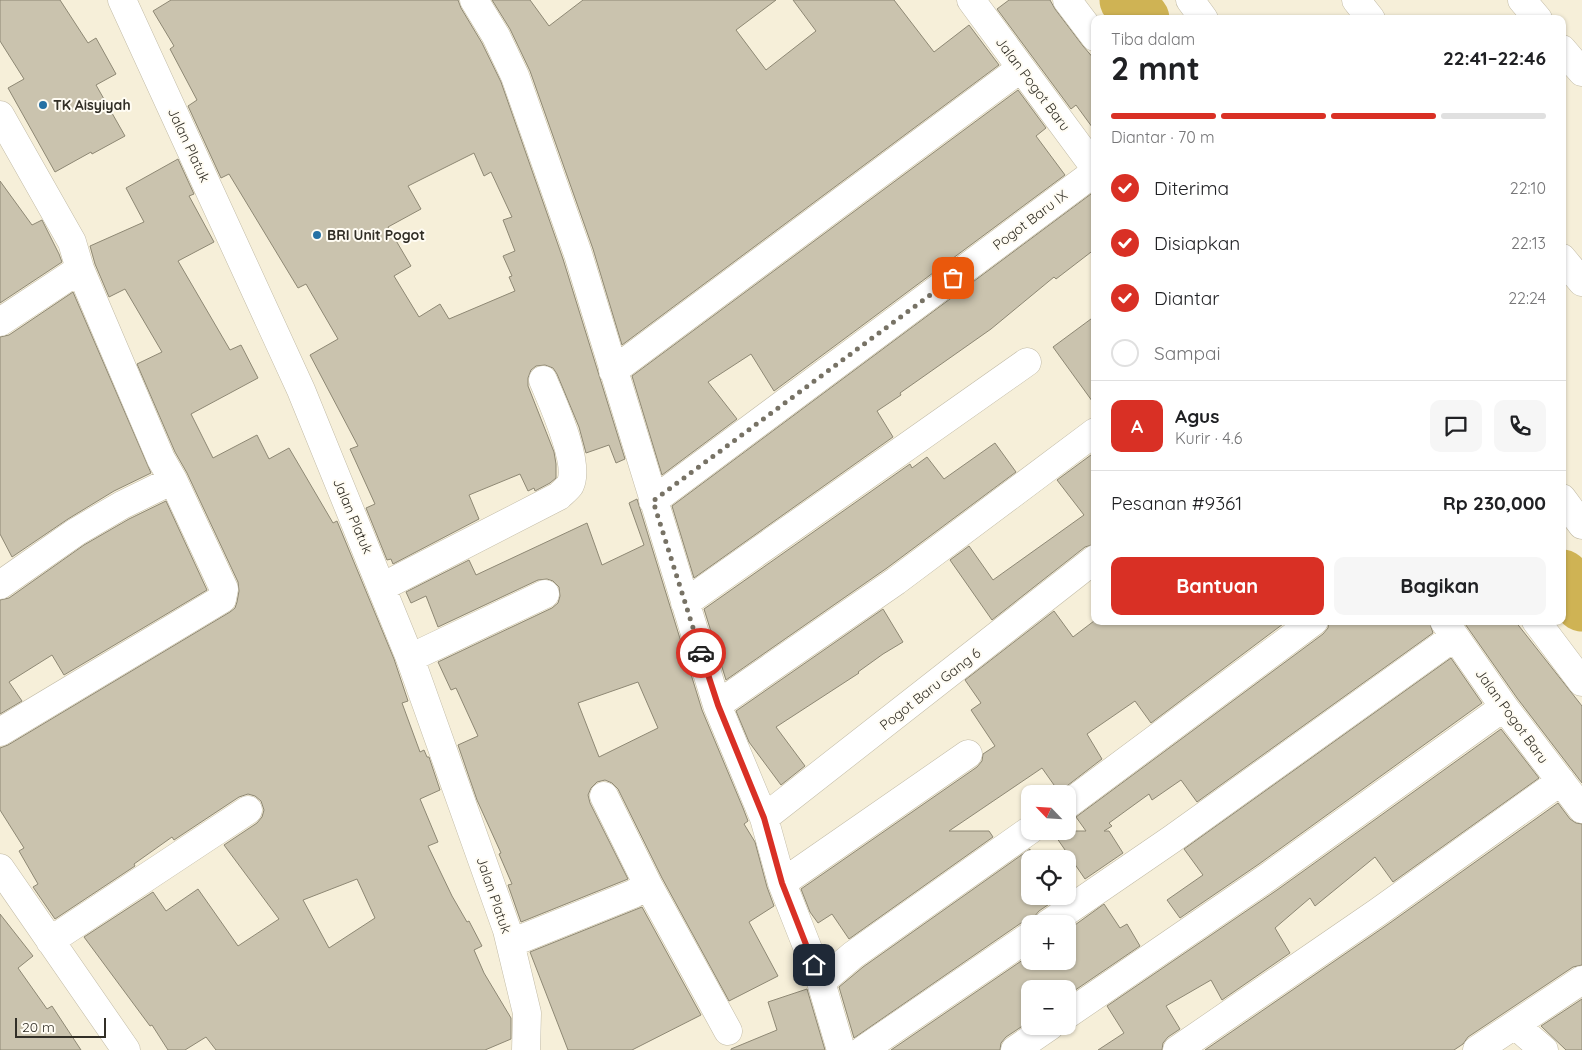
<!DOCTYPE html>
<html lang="id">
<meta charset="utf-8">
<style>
:root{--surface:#fff;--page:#f6f6f6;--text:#202124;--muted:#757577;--line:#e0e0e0;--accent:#d93025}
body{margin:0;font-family:Quicksand,sans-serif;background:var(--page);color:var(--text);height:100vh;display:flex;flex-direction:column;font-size:19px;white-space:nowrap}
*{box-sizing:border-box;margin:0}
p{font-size:16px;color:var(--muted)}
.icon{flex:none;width:28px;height:28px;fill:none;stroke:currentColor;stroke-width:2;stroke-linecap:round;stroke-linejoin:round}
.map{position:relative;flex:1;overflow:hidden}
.sheet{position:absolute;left:1091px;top:15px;width:475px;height:610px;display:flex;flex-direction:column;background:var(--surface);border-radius:10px;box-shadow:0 1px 4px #0004}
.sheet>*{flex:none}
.needle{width:32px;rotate:295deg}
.controls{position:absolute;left:1021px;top:785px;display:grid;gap:10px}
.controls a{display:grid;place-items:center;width:55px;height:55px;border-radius:10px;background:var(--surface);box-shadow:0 1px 4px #0004;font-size:25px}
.scale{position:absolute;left:15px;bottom:12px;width:91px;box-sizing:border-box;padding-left:5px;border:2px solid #322f27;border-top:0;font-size:14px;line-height:18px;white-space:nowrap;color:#322f27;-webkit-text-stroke:4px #fffcf3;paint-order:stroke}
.pin{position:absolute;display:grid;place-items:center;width:42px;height:42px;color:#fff;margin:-21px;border-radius:10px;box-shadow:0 2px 8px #0006}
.courier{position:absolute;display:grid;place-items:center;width:50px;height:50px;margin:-25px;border:4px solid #d93025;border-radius:50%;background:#fff;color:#222;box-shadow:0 1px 6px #0007}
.headline em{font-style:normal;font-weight:800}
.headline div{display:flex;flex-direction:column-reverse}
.headline{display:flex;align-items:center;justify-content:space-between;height:85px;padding:0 20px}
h1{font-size:32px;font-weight:800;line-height:38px}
.bar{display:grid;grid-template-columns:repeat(4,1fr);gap:8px 5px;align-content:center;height:60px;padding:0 20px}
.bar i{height:6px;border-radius:4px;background:var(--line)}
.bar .on{background:var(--accent)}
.bar p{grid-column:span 4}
.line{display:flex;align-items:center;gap:12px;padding:0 20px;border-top:1px solid var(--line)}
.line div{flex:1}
.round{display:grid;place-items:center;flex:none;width:52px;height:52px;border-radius:10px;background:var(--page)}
ol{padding:0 20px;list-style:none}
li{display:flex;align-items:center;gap:15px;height:55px}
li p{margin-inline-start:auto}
li .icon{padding:5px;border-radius:50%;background:var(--accent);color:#fff;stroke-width:4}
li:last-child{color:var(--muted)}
li i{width:28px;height:28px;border:2px solid var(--line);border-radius:50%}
.button{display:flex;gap:10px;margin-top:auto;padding:10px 20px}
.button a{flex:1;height:58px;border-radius:10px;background:var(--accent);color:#fff;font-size:20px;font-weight:800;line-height:58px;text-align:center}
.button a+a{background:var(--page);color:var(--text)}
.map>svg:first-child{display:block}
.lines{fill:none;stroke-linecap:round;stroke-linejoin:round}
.river{stroke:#cfb354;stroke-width:55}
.building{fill:#cac3ae;stroke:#8e8874;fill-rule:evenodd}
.minor-casing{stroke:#c2bba6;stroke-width:29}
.minor{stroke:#fff;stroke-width:28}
.done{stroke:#777265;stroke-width:5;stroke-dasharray:0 9}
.route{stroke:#d93025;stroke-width:6}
.poi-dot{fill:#2571a4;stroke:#fffcf3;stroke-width:2}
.labels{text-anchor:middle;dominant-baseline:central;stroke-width:4;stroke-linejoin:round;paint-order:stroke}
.street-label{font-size:14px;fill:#322f27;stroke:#fffcf3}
.poi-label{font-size:14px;font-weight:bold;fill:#322f27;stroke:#fffcf3;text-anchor:start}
</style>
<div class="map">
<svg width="1582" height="1050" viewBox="0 0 1582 1050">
<rect width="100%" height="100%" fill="#f6efd9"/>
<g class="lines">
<path class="river" d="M1127,0L1142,19
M1562,577L1582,604"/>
</g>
<path class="building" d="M0,0H60L88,43L96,38L116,74L96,85L125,136L92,154L91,152L55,172L8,88L24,79L0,41Z
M171,0H458L461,8L482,43L501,82L563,259L625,459L616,463L609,445L586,453L579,427L557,374L553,368L545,365L536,366L531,370L528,378V386L554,452L556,464V478L550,483L535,491L534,488L528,491L520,474L469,495L479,519L393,564L391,559L387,560L366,508L375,504L350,449L358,446L310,355L338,339L306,284L298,288L229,174L221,178L188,106L197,100L170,49L174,46L153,11ZM474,153L484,176L491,172L512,217L503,220L515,251L503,256L512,276L509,277L515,291L449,319L440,304L419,317L394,276L411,266L388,227L421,209L408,186Z
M492,0H530L549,26L583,0H776L736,30L766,70L816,31L793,0H894L934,52L969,25L999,65L622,345L593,249L530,71L510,29Z
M1009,0H1050L1055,9L1083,46L1095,60V131L1076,105L1071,109L997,9Z
M1018,90L1046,128L1036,136L1065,175L774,391L751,354L708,382L737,419L662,475L632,376Z
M178,159L194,194L189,196L214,242L178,261L230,350L241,345L258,378L191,414L213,458L257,435L269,459L289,448L333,523L337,521L394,659L408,701L402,703L420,752L424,750L427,757H429L440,790L420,799L438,842L428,846L452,896L467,922L469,921L482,946L474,950L484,973L511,1018V1039L485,1050H216L206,1037L185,1050H168L152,1025L150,1026L84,937L153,892L166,911L198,889L238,946L279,919L224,845L257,823L262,817L264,810L261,801L255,796L248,794L239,797L174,840L172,837L134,864L135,866L55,919L33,887L38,884L19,851L24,848L0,810V748L8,745L230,612L235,608L237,602L239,591L238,582L187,473L175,452L137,364L162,352L125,289L109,297L95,264L90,246L144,222L126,188ZM357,879L375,918L329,948L303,900Z
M0,181L32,225L42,220L59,254L62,262L0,303Z
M1095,191V249L1056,279L1054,277L991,329L900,393L901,395L877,411L893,437L694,578L672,506Z
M73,292L151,473L114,491L68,519L12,557L0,534V337L9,335Z
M1095,316V405L1053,347Z
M995,443L1016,472L887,568L726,680L704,609L910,464L912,468L927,457L944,479Z
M1095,452V544L1085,547L992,620L950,560L969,546L993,580L1084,515L1057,480Z
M637,499L702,710L743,808L748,821L744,824L755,842L767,887L774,906L749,922L778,976L729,1001L662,878L618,789L612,783L605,780L597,782L591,788L588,795L590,803L628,879L521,922L508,885L512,884L499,854L501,853L477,800L458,745L478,736L456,688L451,690L438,662L552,608L558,603L560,596L559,587L553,581L547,579L538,580L438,627L426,596L411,603L406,592L469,560L476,575L587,523L602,565L644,545L629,503ZM638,682L658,728L599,757L578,703Z
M166,501L207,590L64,675L52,655L9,682L22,701L0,714V600L9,598L84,545L129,519Z
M883,609L903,642L883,654L858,672L859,673L776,727L805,766L781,785L749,742L736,711Z
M1054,611L1073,637L1094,621H1287L1151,723L1135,701L1087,734L1102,759L1059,792L1042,768L949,831H989L993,837L849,939L832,914L818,923L810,912L801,889L977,767L982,761L983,754L995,746L971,710L981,703L965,680Z
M1329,621H1429L1433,633L1197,802L1181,780L1152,800L1149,794L1109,823L1112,826L1104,831H1109L1123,853L1085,879L1052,831H1086L1076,817L1323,634L1328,628Z
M1463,621H1515L1582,706V783L1517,698Z
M1451,658L1482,703L1259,864L1180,918L1167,900L1203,875L1184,849Z
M1501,729L1539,778L1393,882L1375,857L1315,906L1310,898L1275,928L1290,953L1222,1000L1211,980L1166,1006L1180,1029L1168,1037L1163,1043L1162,1050H1098L1124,1033L1107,1006L1277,890Z
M1558,803L1570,819L1576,823L1582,824V965L1573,967L1468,1037L1463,1044L1454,1050H1205L1387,925Z
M1030,849V896H1061L1039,911L1034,917L1033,921H1028L1021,923L854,1038L839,987L863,967Z
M1104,904L1120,928L1127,924L1140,946L1068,995V989H1030V1021L1006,1037L1001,1043L1000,1050H891L1030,955V961H1068V930Z
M642,907L701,1015L632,1050H568L530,952Z
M0,914L33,956L18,968L47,1009L52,1006L81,1050H0Z
M807,989L825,1050H731V1049L777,1030L768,1002Z
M1582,999V1050H1566L1541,1026Z"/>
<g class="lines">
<defs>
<path id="minor" d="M122,0L301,390L410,658L507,930L527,1013L526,1050
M474,0L496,36L515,76L526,107L578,254L717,705L764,818L782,883L821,982L841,1050
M971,0L1095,168
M1067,0L1095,37
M1190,0L1204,19
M1356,0L1371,19
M1522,0L1538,19
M1562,49L1582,72
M0,115L72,242L80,269L161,459L173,480L224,589L222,599L0,732
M1562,258L1582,282
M0,322L80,269
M613,371L1021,68
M1562,498L1582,525
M653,501L1095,172
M0,585L76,532L122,505L173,480
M382,587L559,496C562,493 567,489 570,485C581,463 552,402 543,380
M685,603L1027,362
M1444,621L1504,707L1582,809
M1536,621L1582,682
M410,658L545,594
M717,705L896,581L1095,432
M604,796L648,885
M1068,804L1314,621
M764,818L1095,559
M0,868L126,1050
M782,883L968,754
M1048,924L1172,839L1454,637
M50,941L248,810
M511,943L633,894L648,885L728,1031
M821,982L853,955L1030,830
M1068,1014L1268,877L1504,707
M1515,1025L1544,1050
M863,1050L1030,936
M1015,1050L1050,1026
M1177,1050L1378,912L1561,781
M1477,1050L1582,980"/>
</defs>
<use href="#minor" class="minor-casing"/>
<use href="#minor" class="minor"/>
</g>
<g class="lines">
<path class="done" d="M701,653L653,501L953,278"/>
<path class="route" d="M701,653L718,705L764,818L782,883L814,965"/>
</g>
<g class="poi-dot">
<circle cx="43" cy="105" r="5"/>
<circle cx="317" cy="235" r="5"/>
</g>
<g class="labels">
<g class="street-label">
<text transform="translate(1033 84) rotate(53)">Jalan Pogot Baru</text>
<text transform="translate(189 145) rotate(65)">Jalan Platuk</text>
<text transform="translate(1030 220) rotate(-37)">Pogot Baru IX</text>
<text transform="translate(353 516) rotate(67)">Jalan Platuk</text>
<text transform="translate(930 689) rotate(-38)">Pogot Baru Gang 6</text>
<text transform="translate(1512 716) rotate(54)">Jalan Pogot Baru</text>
<text transform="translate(494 895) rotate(71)">Jalan Platuk</text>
</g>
<g class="poi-label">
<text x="53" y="105">TK Aisyiyah</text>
<text x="327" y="235">BRI Unit Pogot</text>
</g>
</g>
</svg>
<div class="controls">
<a><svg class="needle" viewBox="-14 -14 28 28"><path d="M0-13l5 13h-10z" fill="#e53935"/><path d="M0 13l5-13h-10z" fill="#757577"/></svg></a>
<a><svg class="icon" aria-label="locate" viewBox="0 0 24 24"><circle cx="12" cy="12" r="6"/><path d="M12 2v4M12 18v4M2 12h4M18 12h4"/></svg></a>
<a>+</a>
<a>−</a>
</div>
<div class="scale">20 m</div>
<div class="pin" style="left:953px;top:278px;background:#ea580c"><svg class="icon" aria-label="bag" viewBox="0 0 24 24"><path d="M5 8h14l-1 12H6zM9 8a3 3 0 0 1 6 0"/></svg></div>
<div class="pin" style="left:814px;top:965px;background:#1f2937"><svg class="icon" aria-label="home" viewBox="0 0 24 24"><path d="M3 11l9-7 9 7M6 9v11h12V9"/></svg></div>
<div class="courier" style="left:701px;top:653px"><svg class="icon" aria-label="car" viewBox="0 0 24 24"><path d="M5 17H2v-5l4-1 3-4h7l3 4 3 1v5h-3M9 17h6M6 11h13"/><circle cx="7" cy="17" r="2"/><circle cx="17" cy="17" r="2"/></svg></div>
<section class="sheet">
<div class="headline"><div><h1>2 mnt</h1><p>Tiba dalam</p></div><em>22:41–22:46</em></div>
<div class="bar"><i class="on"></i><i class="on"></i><i class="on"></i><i></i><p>Diantar · 70 m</p></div>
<ol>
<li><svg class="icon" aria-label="check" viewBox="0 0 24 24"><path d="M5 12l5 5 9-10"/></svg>Diterima<p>22:10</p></li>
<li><svg class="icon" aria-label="check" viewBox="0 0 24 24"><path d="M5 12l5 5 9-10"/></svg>Disiapkan<p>22:13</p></li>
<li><svg class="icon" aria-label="check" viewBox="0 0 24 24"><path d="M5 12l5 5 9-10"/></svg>Diantar<p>22:24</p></li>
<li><i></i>Sampai</li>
</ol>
<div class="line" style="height:90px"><b class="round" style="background:var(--accent);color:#fff">A</b><div><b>Agus</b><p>Kurir · 4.6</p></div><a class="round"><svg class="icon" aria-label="chat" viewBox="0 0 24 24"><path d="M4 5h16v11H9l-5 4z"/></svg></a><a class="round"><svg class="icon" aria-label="phone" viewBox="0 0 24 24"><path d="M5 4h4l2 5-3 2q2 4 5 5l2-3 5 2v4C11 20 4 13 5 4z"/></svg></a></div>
<div class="line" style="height:65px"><div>Pesanan #9361</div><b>Rp 230,000</b></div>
<div class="button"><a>Bantuan</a><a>Bagikan</a></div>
</section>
</div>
